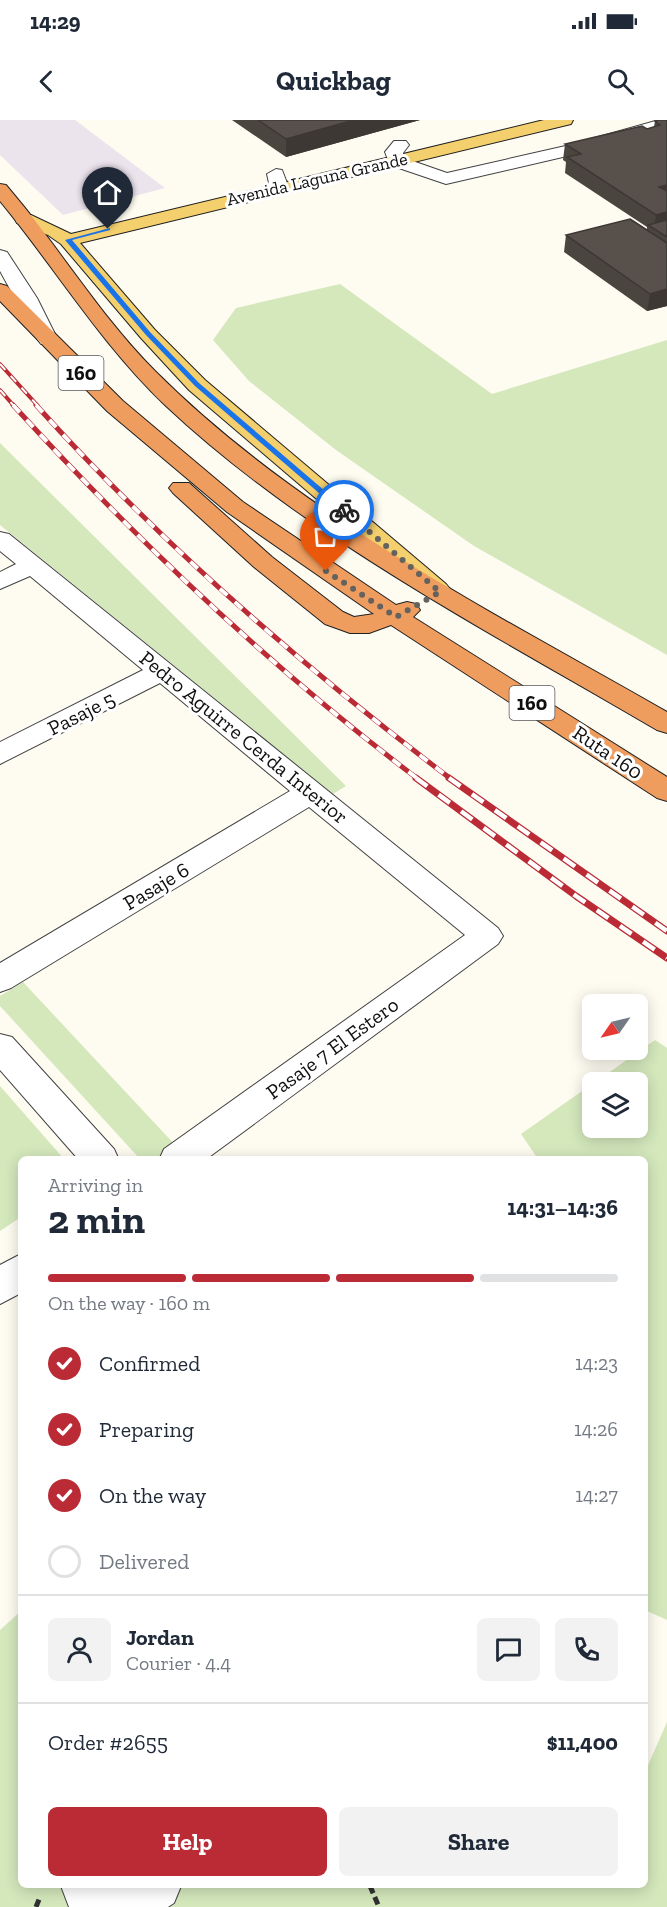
<!DOCTYPE html>
<meta charset="utf-8">
<style>
:root{--surface:#fff;--page:#f2f2f3;--text:#1f2937;--muted:#747a83;--line:#e0e1e3;--accent:#ba2b36}
body{margin:0;font-family:"Zilla Slab",serif;background:var(--page);color:var(--text);height:100vh;display:flex;flex-direction:column;font-size:22px;white-space:nowrap}
*{box-sizing:border-box;margin:0}
p{font-size:20px;color:var(--muted)}
.icon{flex:none;width:33px;height:33px;fill:none;stroke:currentColor;stroke-width:2;stroke-linecap:round;stroke-linejoin:round}
.map{position:relative;flex:1;overflow:hidden}
.side{position:absolute;left:18px;top:1036px;width:630px;height:732px;display:flex;flex-direction:column;background:var(--surface);border-radius:9px;box-shadow:0 3px 15px #0003}
.side>*{flex:none}
.needle{width:39px;rotate:236deg}
.tools{position:absolute;left:582px;top:874px;display:grid;gap:12px}
.tools a{display:grid;place-items:center;width:66px;height:66px;border-radius:9px;background:var(--surface);box-shadow:0 3px 15px #0003;font-size:30px}
.pin{position:absolute;display:grid;place-items:center;width:51px;height:51px;color:#fff;margin:-62px -26px;border-radius:50% 50% 50% 0;rotate:-45deg;box-shadow:0 0 6px #0007}
.pin .icon{rotate:45deg}
.courier{position:absolute;display:grid;place-items:center;width:60px;height:60px;margin:-30px;border:4px solid #1a73e8;border-radius:50%;background:#fff;color:#222;box-shadow:0 2px 8px #0007}
.summary em{font-style:normal;font-weight:700}
.summary div{display:flex;flex-direction:column-reverse}
.summary{display:flex;align-items:center;justify-content:space-between;height:102px;padding:0 30px}
h1{font-size:39px;font-weight:700;line-height:45px}
.bar{display:grid;grid-template-columns:repeat(4,1fr);gap:9px 6px;align-content:center;height:72px;padding:0 30px}
.bar i{height:8px;border-radius:4px;background:var(--line)}
.bar .selected{background:var(--accent)}
.bar p{grid-column:span 4}
.line{display:flex;align-items:center;gap:15px;padding:0 30px;border-top:2px solid var(--line)}
.line div{flex:1}
.round{display:grid;place-items:center;flex:none;width:63px;height:63px;border-radius:9px;background:var(--page)}
ol{padding:0 30px;list-style:none}
li{display:flex;align-items:center;gap:18px;height:66px}
li p{margin-inline-start:auto}
li .icon{padding:6px;border-radius:50%;background:var(--accent);color:#fff;stroke-width:4}
li:last-child{color:var(--muted)}
li i{width:33px;height:33px;border:3px solid var(--line);border-radius:50%}
.button{display:flex;gap:12px;margin-top:auto;padding:12px 30px}
.button a{flex:1;height:69px;border-radius:9px;background:var(--accent);color:#fff;font-size:24px;font-weight:700;line-height:69px;text-align:center}
.button a+a{background:var(--page);color:var(--text)}
.status{display:flex;justify-content:space-between;align-items:center;height:42px;padding:0 30px;background:var(--surface);direction:ltr}
.status svg{height:16px;fill:currentColor}
header{display:flex;justify-content:space-between;align-items:center;height:78px;padding:0 30px;background:var(--surface);font-size:27px;font-weight:700}
.map>svg:first-child{display:block}
.industrial{fill:#ece4ed}
.green{fill:#d4e8bc}
.lines{fill:none;stroke-linecap:round;stroke-linejoin:round}
.minor-casing{stroke:#424242;stroke-width:2}
.major-casing{stroke:#202020;stroke-width:2}
.highway-casing{stroke:#202020;stroke-width:2}
.path{stroke:#313131;stroke-width:5;stroke-dasharray:8 4;stroke-linecap:butt}
.minor{fill:#fff;fill-rule:evenodd}
.major{fill:#f3cf6d;fill-rule:evenodd}
.highway{fill:#ef9d5f;fill-rule:evenodd}
.rail-far2-casing{stroke:#ba2b36;stroke-width:4}
.rail-far1-casing{stroke:#ba2b36;stroke-width:5}
.rail-casing{stroke:#ba2b36;stroke-width:7}
.rail-far2{stroke:#fff;stroke-width:2;stroke-dasharray:8;stroke-linecap:butt}
.rail-far1{stroke:#fff;stroke-width:4;stroke-dasharray:10;stroke-linecap:butt}
.rail{stroke:#fff;stroke-width:4.5;stroke-dasharray:14;stroke-linecap:butt}
.wall{fill:#4b4540}
.shaded-wall{fill:#3d3834}
.building{fill:#57504b;stroke:#3d3834;stroke-width:1.5}
.route{fill:#1a73e8}
.done{stroke:#63625e;stroke-width:6;stroke-dasharray:0 10.8}
.labels{text-anchor:middle;dominant-baseline:central;stroke-width:6;stroke-linejoin:round;paint-order:stroke}
.far-street-label{font-size:18px;fill:#0f0f0f;stroke:#fff}
.shield{fill:#fff;stroke:#575757;stroke-width:1.5}
.shield-label{font-size:20px;font-weight:bold;fill:#0f0f0f}
.street-label{font-size:21px;fill:#0f0f0f;stroke:#fff}
</style>
<div class="status"><b>14:29</b><svg viewBox="0 0 49 12"><path d="M0 12V9h3v3zM5 12V6h3v6zM10 12V3h3v9zM15 12V0h3v12zM26 1h20v11H26zM47 4h2v5h-2z"/></svg></div>
<header><svg class="icon" aria-label="back" viewBox="0 0 24 24"><path d="M15 5l-7 7 7 7"/></svg>Quickbag<svg class="icon" aria-label="search" viewBox="0 0 24 24"><circle cx="10" cy="10" r="6"/><path d="M15 15l6 6"/></svg></header>
<div class="map">
<svg width="667" height="1787" viewBox="0 0 667 1787">
<rect width="100%" height="100%" fill="#fefbf1"/>
<path class="industrial" d="M0,0H75L165,68L63,95L0,35Z"/>
<path class="green" d="M340,164L492,274L667,220V535L474,426L336,330L249,261L213,220L236,188Z
M0,323L4,327L346,666L333,674L0,405Z
M23,862L177,1027L158,1039H140L0,886V876Z
M655,920L667,928V1500L645,1490V1040L538,1039L521,1014L592,964V1008H638V963H594Z
M0,966L64,1039L21,1040V1097L0,1111Z
M21,1491V1766H645V1652L667,1602V1787H0V1510Z"/>
<g class="lines">
<defs>
<path id="minor" d="M659,0H667V8L580,33L446,64L390,45L385,32L394,21H406L409,25L403,33L404,38L447,53L570,25Z
M276,49L282,50L287,63L279,74L273,75L264,70L269,63L267,54Z
M0,130L7,132L37,178L58,220L55,224H41L38,220L0,151Z
M0,412L9,414L498,808L503,816L498,824L205,1040H159L164,1029L465,815L309,687L11,868L0,872V843L290,671L160,563L0,644V622L143,550L30,456L0,469V452L16,444L0,431Z
M0,914L12,917L114,1029L119,1040H79L0,950Z
M21,1134V1173L0,1184V1145Z
M61,1766H181L174,1783L168,1787H69Z"/>
<path id="major" d="M544,0H573L571,4L80,123L155,210L205,260L446,464L450,469L446,474L437,477L428,474L189,270L141,218L61,124L48,115L17,103L15,99L17,95H31L71,114Z"/>
<path id="highway" d="M0,64L6,65L25,88C68,142 106,202 155,251C300,396 491,491 667,592V613L657,610C492,513 305,417 165,285C101,224 56,149 0,81Z
M0,164L7,166L123,281L243,382L396,485L407,482L416,484L420,490L413,497L667,657V681L657,678L391,505L369,513H350L325,504L254,447L173,373L169,368L173,363H189L272,437L343,492L354,497L374,494L227,392L107,291L0,181Z"/>
</defs>
<use href="#minor" class="minor-casing"/>
<use href="#major" class="major-casing"/>
<use href="#highway" class="highway-casing"/>
<path class="path" d="M370,1766L379,1787
M36,1787L40,1777"/>
<use href="#minor" class="minor"/>
<use href="#major" class="major"/>
<use href="#highway" class="highway"/>
<defs>
<path id="rail-far2" d="M0,244L38,286
M0,270L14,286"/>
<path id="rail-far1" d="M13,285C137,421 271,548 418,659
M36,285C161,424 303,547 451,659"/>
<path id="rail" d="M416,658L576,776L667,838
M449,658L667,811"/>
</defs>
<use href="#rail-far2" class="rail-far2-casing"/>
<use href="#rail-far1" class="rail-far1-casing"/>
<use href="#rail" class="rail-casing"/>
<use href="#rail-far2" class="rail-far2"/>
<use href="#rail-far1" class="rail-far1"/>
<use href="#rail" class="rail"/>
</g>
<path class="wall" d="M232,0H420L286,37Z
M667,0V186L647,191L564,132L566,115L647,110V107L565,53L566,42L563,40L565,24L647,9L654,7L655,1Z"/>
<path class="shaded-wall" d="M354,0H420L286,37V19Z
M667,65V80L659,67Z
M667,92V108L654,109L656,95Z
M667,169V186L647,191L650,174Z"/>
<path class="building" d="M258,0H354L286,19Z
M659,0H667V65L659,67L667,71V92L656,95L567,37L581,34L565,24L642,6L647,9L660,5L655,1Z
M630,99L667,123V169L650,174L566,115Z
M667,100V117L648,105Z"/>
<path class="route" d="M110,108V110L72,120L150,212L199,263L346,389V392H341L195,266L146,215L65,120Z"/>
<g class="lines">
<path class="done" d="M326,451L396,497L440,472L344,390"/>
</g>
<g class="labels">
<g class="far-street-label">
<text transform="translate(317 59) rotate(-13)">Avenida Laguna Grande</text>
</g>
<g class="shield">
<rect x="58.5" y="236" width="45" height="34" rx="4.5"/>
<rect x="509.5" y="566" width="45" height="34" rx="4.5"/>
</g>
<g class="shield-label">
<text x="81" y="253">160</text>
<text x="532" y="583">160</text>
</g>
<g class="street-label">
<text transform="translate(81 593) rotate(-27)">Pasaje 5</text>
<text transform="translate(244 617) rotate(39)">Pedro Aguirre Cerda Interior</text>
<text transform="translate(608 632) rotate(34)">Ruta 160</text>
<text transform="translate(156 766) rotate(-31)">Pasaje 6</text>
<text transform="translate(332 928) rotate(-36)">Pasaje 7 El Estero</text>
</g>
</g>
</svg>
<div class="tools">
<a><svg class="needle" viewBox="-14 -14 28 28"><path d="M0-13l5 13h-10z" fill="#e53935"/><path d="M0 13l5-13h-10z" fill="#747a83"/></svg></a>
<a><svg class="icon" aria-label="layers" viewBox="0 0 24 24"><path d="M12 4l9 5-9 5-9-5zM3 14l9 5 9-5"/></svg></a>
</div>
<div class="pin" style="left:326px;top:451px;background:#ea580c"><svg class="icon" aria-label="bag" viewBox="0 0 24 24"><path d="M5 8h14l-1 12H6zM9 8a3 3 0 0 1 6 0"/></svg></div>
<div class="pin" style="left:108px;top:109px;background:#1f2937"><svg class="icon" aria-label="home" viewBox="0 0 24 24"><path d="M3 11l9-7 9 7M6 9v11h12V9"/></svg></div>
<div class="courier" style="left:344px;top:390px"><svg class="icon" aria-label="bike" viewBox="0 0 24 24"><circle cx="6" cy="16" r="4"/><circle cx="18" cy="16" r="4"/><path d="M6 16l4-8h5l3 8M10 8l3 8H6M13 5h3"/></svg></div>
<section class="side">
<div class="summary"><div><h1>2 min</h1><p>Arriving in</p></div><em>14:31–14:36</em></div>
<div class="bar"><i class="selected"></i><i class="selected"></i><i class="selected"></i><i></i><p>On the way · 160 m</p></div>
<ol>
<li><svg class="icon" aria-label="check" viewBox="0 0 24 24"><path d="M5 12l5 5 9-10"/></svg>Confirmed<p>14:23</p></li>
<li><svg class="icon" aria-label="check" viewBox="0 0 24 24"><path d="M5 12l5 5 9-10"/></svg>Preparing<p>14:26</p></li>
<li><svg class="icon" aria-label="check" viewBox="0 0 24 24"><path d="M5 12l5 5 9-10"/></svg>On the way<p>14:27</p></li>
<li><i></i>Delivered</li>
</ol>
<div class="line" style="height:108px"><a class="round"><svg class="icon" aria-label="person" viewBox="0 0 24 24"><circle cx="12" cy="8" r="4"/><path d="M4 21q1-7 8-7t8 7"/></svg></a><div><b>Jordan</b><p>Courier · 4.4</p></div><a class="round"><svg class="icon" aria-label="chat" viewBox="0 0 24 24"><path d="M4 5h16v11H9l-5 4z"/></svg></a><a class="round"><svg class="icon" aria-label="phone" viewBox="0 0 24 24"><path d="M5 4h4l2 5-3 2q2 4 5 5l2-3 5 2v4C11 20 4 13 5 4z"/></svg></a></div>
<div class="line" style="height:78px"><div>Order #2655</div><b>$11,400</b></div>
<div class="button"><a>Help</a><a>Share</a></div>
</section>
</div>
